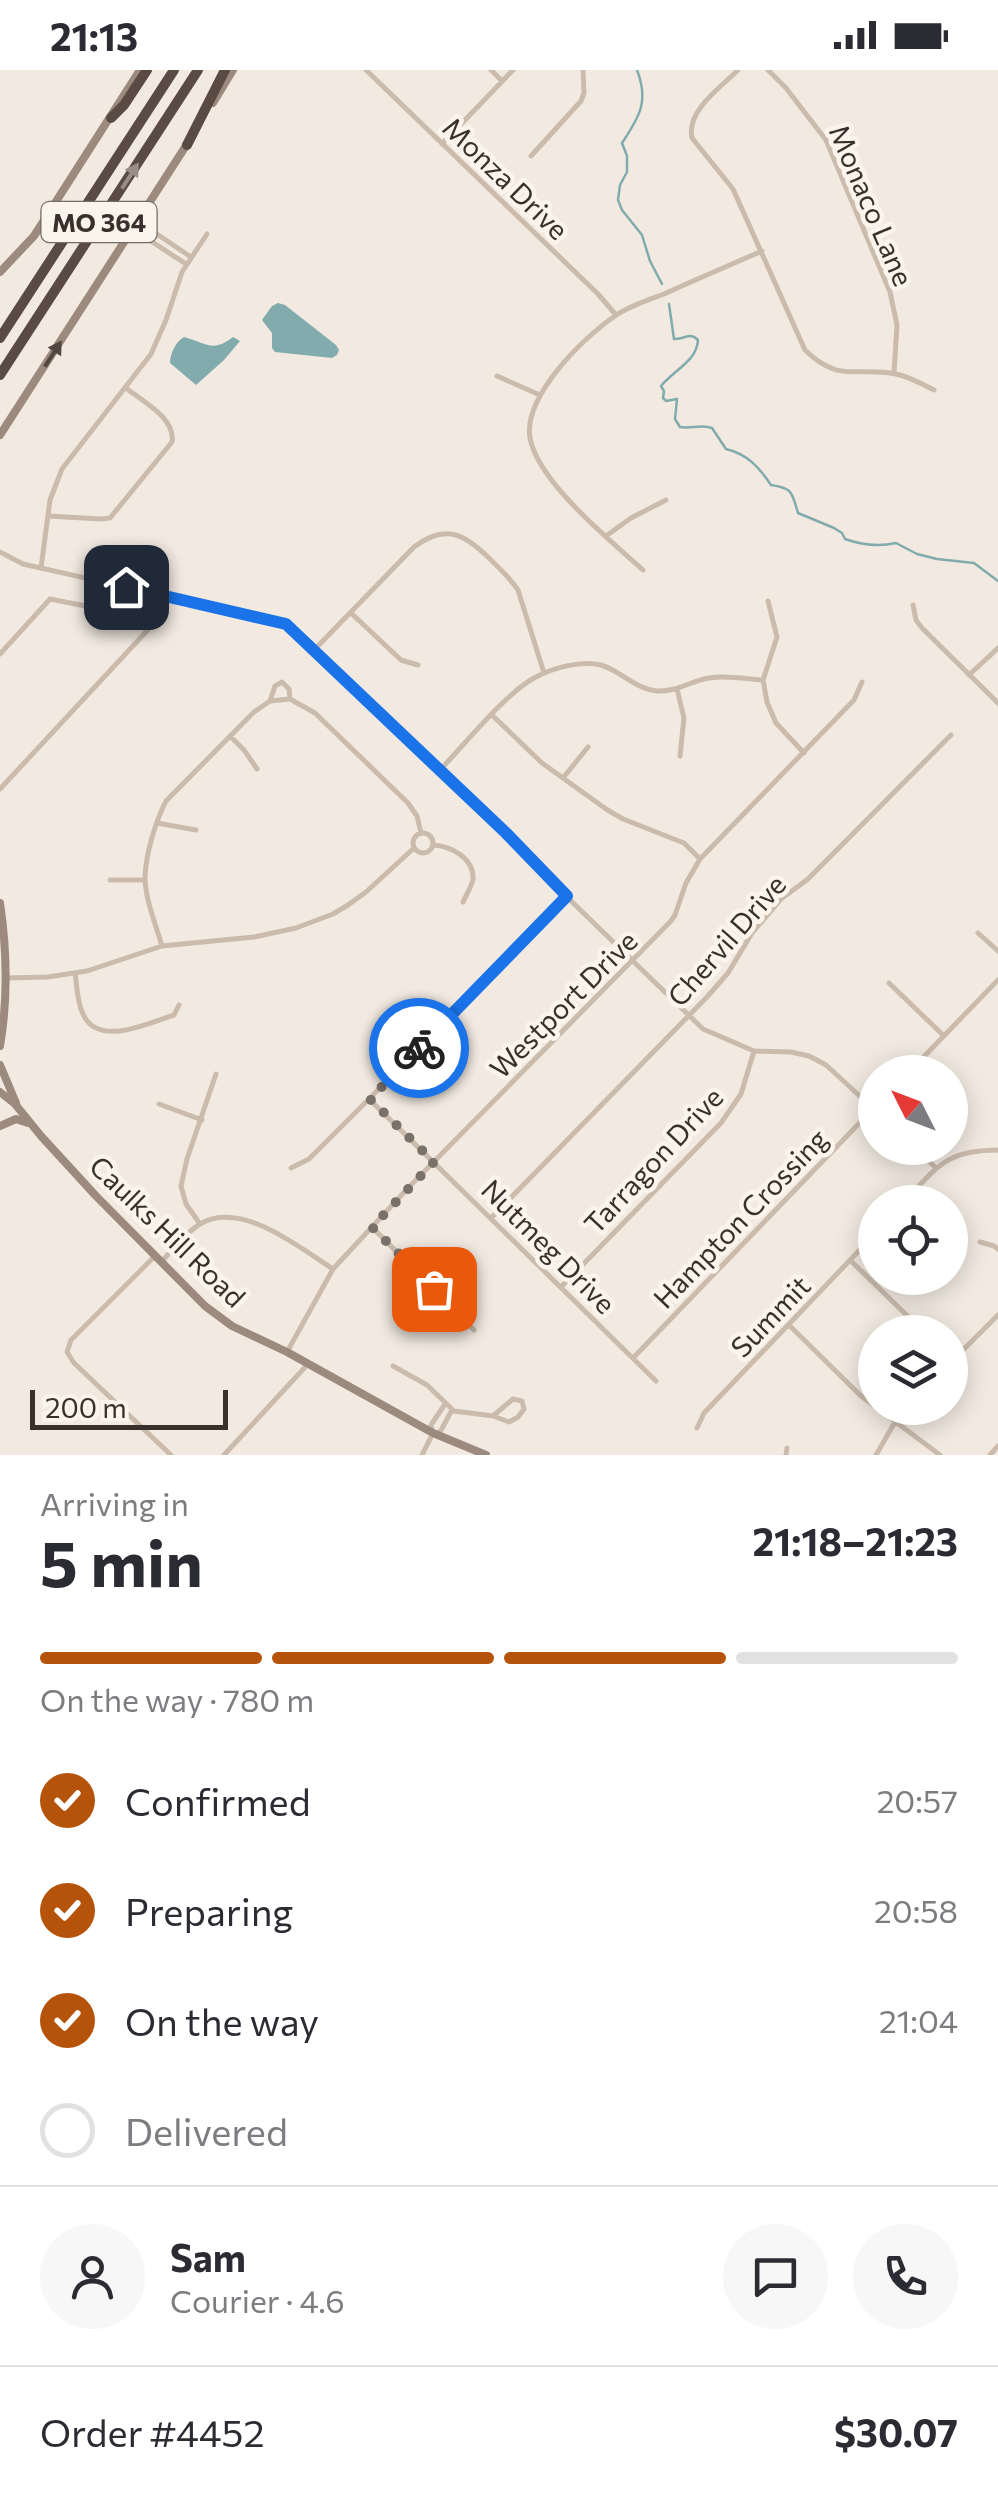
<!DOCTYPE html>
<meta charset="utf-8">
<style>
:root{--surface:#fff;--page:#f7f7f7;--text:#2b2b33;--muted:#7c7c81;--line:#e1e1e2;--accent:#b45309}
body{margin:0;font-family:Commissioner,sans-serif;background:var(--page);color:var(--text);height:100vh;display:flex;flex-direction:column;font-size:38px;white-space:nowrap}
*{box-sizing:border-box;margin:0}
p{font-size:32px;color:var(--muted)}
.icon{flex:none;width:55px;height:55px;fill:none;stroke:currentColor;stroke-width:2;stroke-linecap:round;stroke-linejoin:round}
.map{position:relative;height:1385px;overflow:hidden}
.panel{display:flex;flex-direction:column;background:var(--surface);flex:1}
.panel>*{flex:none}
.needle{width:65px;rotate:312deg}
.controls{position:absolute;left:858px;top:985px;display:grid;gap:20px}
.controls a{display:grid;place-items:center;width:110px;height:110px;border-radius:50%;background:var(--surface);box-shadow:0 5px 25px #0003;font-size:50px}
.scale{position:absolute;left:30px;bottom:25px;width:198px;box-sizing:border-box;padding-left:10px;border:5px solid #39302b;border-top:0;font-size:28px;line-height:35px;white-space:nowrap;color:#39302b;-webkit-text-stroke:8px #faf4ed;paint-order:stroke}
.pin{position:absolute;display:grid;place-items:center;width:85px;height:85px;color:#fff;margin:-42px;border-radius:20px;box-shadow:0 5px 15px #0006}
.courier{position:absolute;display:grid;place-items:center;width:100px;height:100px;margin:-50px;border:8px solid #1a73e8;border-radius:50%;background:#fff;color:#222;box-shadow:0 2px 12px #0007}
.head em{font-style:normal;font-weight:700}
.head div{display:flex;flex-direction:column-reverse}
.head{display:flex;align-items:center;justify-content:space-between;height:170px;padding:0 40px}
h1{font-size:65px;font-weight:700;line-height:75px}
.bar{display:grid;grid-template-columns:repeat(4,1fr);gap:15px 10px;align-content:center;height:120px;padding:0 40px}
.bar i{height:12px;border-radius:8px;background:var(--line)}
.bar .current{background:var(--accent)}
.bar p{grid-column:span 4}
.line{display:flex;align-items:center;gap:25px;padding:0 40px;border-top:2px solid var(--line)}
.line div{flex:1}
.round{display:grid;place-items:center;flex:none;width:105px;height:105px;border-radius:52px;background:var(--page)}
ol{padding:0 40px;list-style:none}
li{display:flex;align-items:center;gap:30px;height:110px}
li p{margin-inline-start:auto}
li .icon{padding:10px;border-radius:50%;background:var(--accent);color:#fff;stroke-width:4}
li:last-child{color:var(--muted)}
li i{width:55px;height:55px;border:5px solid var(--line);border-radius:50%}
.status{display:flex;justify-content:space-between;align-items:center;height:70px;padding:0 50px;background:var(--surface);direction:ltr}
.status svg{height:28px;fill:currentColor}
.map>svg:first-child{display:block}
.water{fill:#81abad}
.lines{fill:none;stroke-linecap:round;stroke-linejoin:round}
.stream{stroke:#81abad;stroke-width:2.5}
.minor{stroke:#cabbad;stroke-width:5}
.secondary{stroke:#9d8a7e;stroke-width:8}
.motorway{stroke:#594a43;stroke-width:10}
.oneway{fill:#998e87}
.oneway2{fill:#524640}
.done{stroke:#7a716b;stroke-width:10;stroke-dasharray:0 18}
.route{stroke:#1a73e8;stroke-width:12}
.labels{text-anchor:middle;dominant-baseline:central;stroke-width:9;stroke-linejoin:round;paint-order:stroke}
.shield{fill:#faf4ed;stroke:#736b65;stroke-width:2.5}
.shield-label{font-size:25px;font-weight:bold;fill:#39302b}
.street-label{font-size:28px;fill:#39302b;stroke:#faf4ed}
</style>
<div class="status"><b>21:13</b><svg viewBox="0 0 49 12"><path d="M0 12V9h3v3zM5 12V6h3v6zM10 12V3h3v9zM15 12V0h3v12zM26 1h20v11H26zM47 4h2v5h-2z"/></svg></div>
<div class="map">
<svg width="998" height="1385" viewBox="0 0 998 1385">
<rect width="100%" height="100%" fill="#f2eae1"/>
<path class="water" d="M278,233L285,235L336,275L339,280L337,285L332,288L275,282L272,278V263L262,250L272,236Z
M184,267C206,273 213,283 233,267L240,271L224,290L196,315L170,293C170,284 176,271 184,267Z"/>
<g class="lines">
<path class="stream" d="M637,0C649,31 640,46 622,73L627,86V102L620,115L618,130L622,140L642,165L650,191L662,214
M669,234L674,269C685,270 689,261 698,270C697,291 674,300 661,316L664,321L663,328L666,331L677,329L675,349L680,357C691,359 701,354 712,358L726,379C747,384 759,397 771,415C793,418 792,423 798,443L834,458L842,463L845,469C862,475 878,477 896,473L917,484L937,489L974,493L998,511"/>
<path class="minor" d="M366,0L598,224L616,245
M491,0L502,11
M738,0C721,17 686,41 692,68L733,119L805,280C840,314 856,296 896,304C910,307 922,314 934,320
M768,0L786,18L826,70L890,222L897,255L894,303
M442,74L513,0
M531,86L581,31L584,23L583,0
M139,152L191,187
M134,160L186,194
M497,306L540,325
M48,446L101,449L110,448L172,372C176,348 142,331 126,318
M606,466L631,448L666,430
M0,482L23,494L286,553L527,784L567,827L703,959L754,981L791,982L809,986L826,995L875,1040
M41,498L50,430L62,399L151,284L166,250L182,202L207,164
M643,500C610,470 538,412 530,368C523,326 584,267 615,246C629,236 648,230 664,224C697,209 730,195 762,181
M768,531L777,567L763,610L767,632L776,653L804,683
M913,535L916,550L922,558L998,633
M351,543L401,590L418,595
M314,580L414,477C446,453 465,464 491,490C501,500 511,509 518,520L544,603
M0,584L50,529L157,550L0,719
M969,605L998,578
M677,619L684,648L680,686
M270,631L275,616L282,612L289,619L290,629
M492,645L542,693L606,739L623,749L684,773L700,789
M230,666L244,680L257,699
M440,700C465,674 505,624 534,608C552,598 581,590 601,595C621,601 635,619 657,621C676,622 691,611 709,608C726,605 746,609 763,610
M563,708L588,677
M157,753L196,760
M413 773a10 10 0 1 1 20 0a10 10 0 1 1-20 0Z
M433,775C451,776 474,788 473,809C472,816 466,825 463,832
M110,810H145
M978,863L998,881
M162,876C156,855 145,829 145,807C146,783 155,753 166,731L254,642L270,631L290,629L315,643L408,733L417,746L421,763
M75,903C77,915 77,933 83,944C98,978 149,953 174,945L179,935
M5,908L48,907L87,901L162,876L254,867L296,858L333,844L348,835L366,822L414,778
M889,913L944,966
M909,1002L998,910
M369,1029L656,1311
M159,1034L202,1050
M915,1078L936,1098
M291,1098L309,1089L369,1029L567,827
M904,1132C937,1097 946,1080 998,1080
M492,1147L707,927L728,903L752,863L781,829L808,809L951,665
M200,1154L186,1134L181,1116L187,1089L216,1004
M372,1157L474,1260
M980,1172L994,1176L998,1179
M155,1186L71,1270L67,1282L74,1293L171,1385
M851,1191L924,1262
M161,1192C174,1179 187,1161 202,1153C243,1131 300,1178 333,1199
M562,1216L721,1053L741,1024L754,981
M789,1255L861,1326L940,1385
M287,1282L333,1199L409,1117L671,851L675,845L686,813L700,789L854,630L862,612
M634,1287L873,1039
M950,1293L998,1245
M393,1296L427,1315L454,1341L493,1346L513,1329L522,1331L524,1339L518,1347L509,1352L493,1346
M697,1358L704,1343L875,1164
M432,1360L431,1355L445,1334
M224,1385L308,1294
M422,1385L433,1363L440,1362L452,1340
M786,1385L787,1378
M876,1385L895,1352L908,1338
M990,1385L998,1376"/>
<path class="secondary" d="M213,33L233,0
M0,202L34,166L140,0
M0,365L189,71
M0,833C7,880 8,929 0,976
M0,995L16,1033
M0,1022L15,1034L41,1066L96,1126L205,1236L232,1256L287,1282L433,1363L486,1385
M0,1056L16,1049L28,1053"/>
<path class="motorway" d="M111,48L124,35L147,0
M187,75L225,0
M0,268L174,0
M0,305L198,0"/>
</g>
<defs><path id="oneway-solid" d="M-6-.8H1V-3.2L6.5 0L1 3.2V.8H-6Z" transform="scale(2.5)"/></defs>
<use class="oneway" href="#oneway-solid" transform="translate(130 106) rotate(-57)"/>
<use class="oneway2" href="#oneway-solid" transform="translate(53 284) rotate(-57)"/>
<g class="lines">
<path class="done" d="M419,978L370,1029L434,1092L372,1157L434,1219"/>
<path class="route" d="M126,517L286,554L506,763L567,826L419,978"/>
</g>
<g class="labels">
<rect class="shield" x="41.5" y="132" width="115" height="40" rx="8"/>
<g class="shield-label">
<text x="99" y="152">MO 364</text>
</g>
<g class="street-label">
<text transform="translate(506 108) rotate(44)">Monza Drive</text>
<text transform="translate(872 135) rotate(67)">Monaco Lane</text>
<text transform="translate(726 870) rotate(-49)">Chervil Drive</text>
<text transform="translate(563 934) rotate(-45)">Westport Drive</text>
<text transform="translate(653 1090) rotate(-47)">Tarragon Drive</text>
<text transform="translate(740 1148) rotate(-46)">Hampton Crossing</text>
<text transform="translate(168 1161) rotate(44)">Caulks Hill Road</text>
<text transform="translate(549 1176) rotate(45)">Nutmeg Drive</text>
<text transform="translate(770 1246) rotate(-46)">Summit</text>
</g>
</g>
</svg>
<div class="controls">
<a><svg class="needle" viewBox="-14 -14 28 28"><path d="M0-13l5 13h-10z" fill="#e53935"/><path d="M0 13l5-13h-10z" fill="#7c7c81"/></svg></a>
<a><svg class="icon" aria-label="locate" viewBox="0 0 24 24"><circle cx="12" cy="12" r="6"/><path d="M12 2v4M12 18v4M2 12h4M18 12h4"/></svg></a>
<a><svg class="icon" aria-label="layers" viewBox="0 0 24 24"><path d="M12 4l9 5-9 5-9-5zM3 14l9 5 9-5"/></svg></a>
</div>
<div class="scale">200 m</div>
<div class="pin" style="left:434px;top:1219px;background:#ea580c"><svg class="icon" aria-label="bag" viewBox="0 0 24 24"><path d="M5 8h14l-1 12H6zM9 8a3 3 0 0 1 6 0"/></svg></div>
<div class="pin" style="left:126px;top:517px;background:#1f2937"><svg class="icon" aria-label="home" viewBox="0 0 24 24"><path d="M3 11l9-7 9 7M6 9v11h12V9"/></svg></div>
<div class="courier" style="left:419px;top:978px"><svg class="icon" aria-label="bike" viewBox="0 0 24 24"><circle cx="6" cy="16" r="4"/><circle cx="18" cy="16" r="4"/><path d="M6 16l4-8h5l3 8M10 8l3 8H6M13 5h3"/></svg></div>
</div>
<section class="panel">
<div class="head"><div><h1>5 min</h1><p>Arriving in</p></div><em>21:18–21:23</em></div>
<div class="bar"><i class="current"></i><i class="current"></i><i class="current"></i><i></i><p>On the way · 780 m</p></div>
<ol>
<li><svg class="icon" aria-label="check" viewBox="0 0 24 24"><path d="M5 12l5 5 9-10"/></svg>Confirmed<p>20:57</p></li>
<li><svg class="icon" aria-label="check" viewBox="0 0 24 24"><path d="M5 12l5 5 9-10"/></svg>Preparing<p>20:58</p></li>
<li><svg class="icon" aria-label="check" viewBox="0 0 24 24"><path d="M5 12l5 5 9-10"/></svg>On the way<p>21:04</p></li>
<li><i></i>Delivered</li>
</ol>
<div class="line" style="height:180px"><a class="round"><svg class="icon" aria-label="person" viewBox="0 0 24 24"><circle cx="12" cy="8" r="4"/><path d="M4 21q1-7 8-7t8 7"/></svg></a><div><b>Sam</b><p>Courier · 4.6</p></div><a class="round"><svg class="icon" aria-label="chat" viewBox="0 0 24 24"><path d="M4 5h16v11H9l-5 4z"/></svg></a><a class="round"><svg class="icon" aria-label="phone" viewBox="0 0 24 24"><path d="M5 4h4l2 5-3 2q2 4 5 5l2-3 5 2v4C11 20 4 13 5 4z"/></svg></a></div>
<div class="line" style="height:130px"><div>Order #4452</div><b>$30.07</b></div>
</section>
